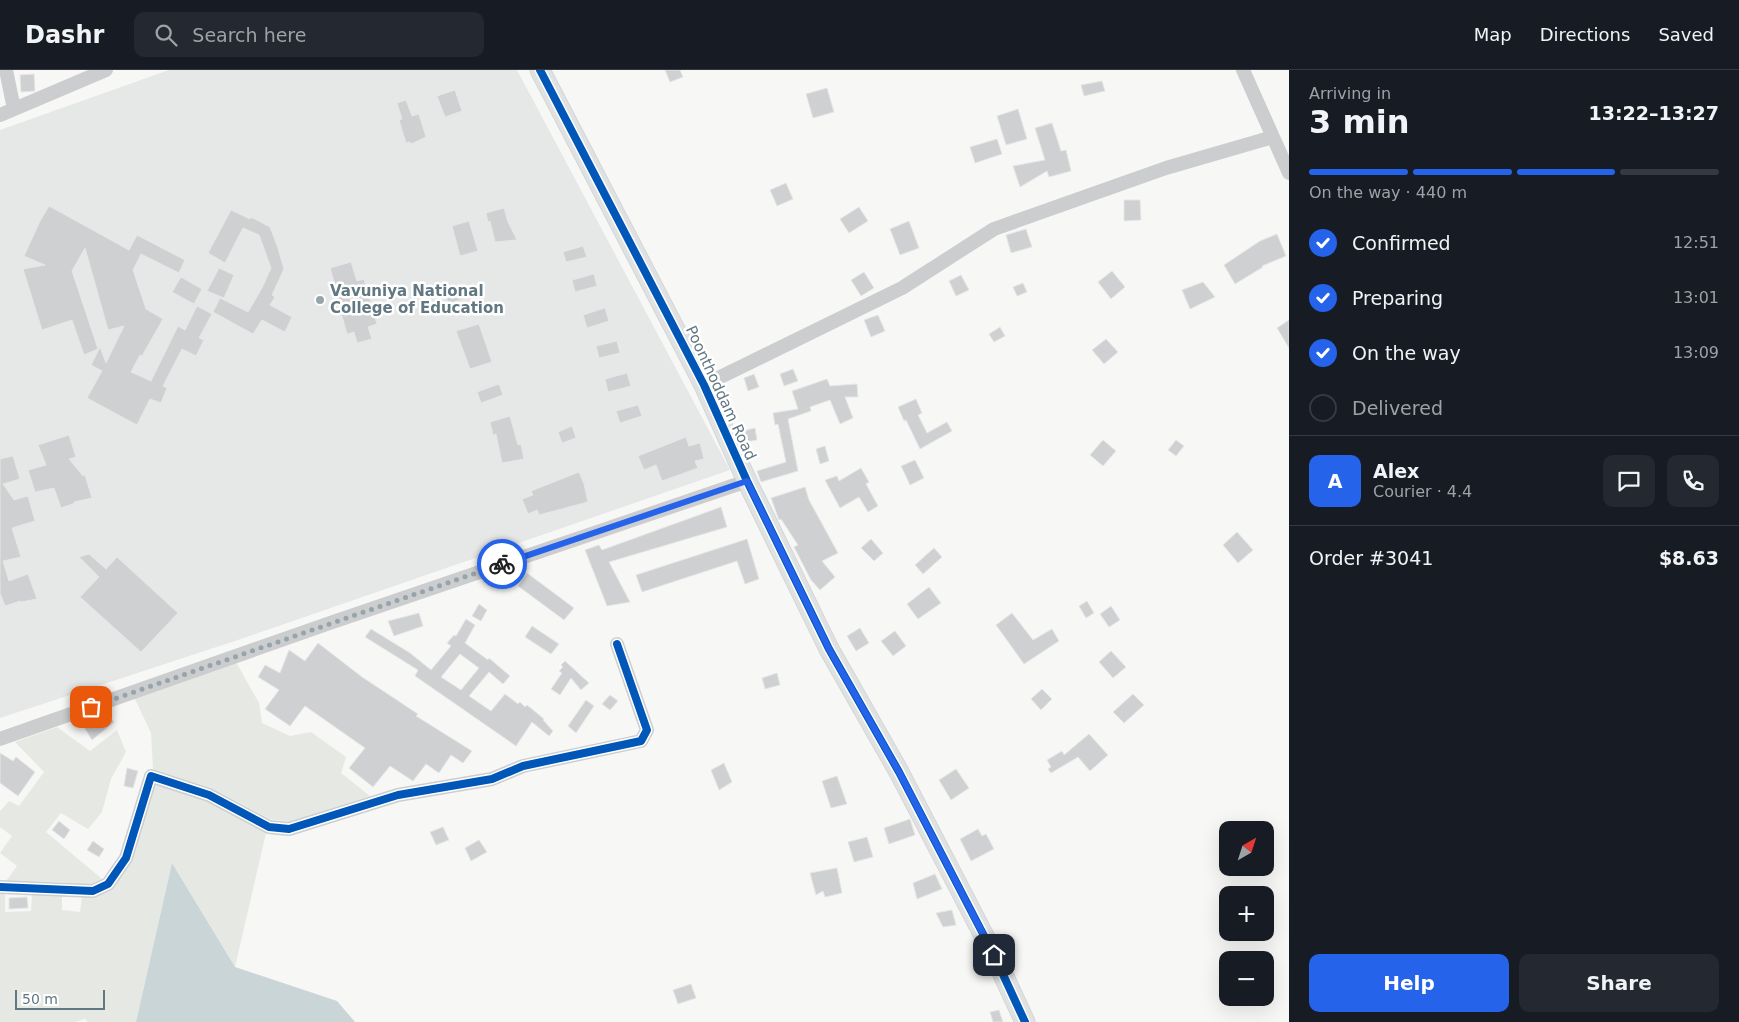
<!DOCTYPE html>
<meta charset="utf-8">
<style>
:root{--surface:#171b24;--page:#242831;--text:#f1f3f6;--muted:#9ea1a6;--line:#363941;--accent:#2563eb}
body{margin:0;font-family:"DejaVu Sans",sans-serif;background:var(--page);color:var(--text);height:100vh;display:flex;flex-direction:column;font-size:19px;white-space:nowrap}
*{box-sizing:border-box;margin:0}
p{font-size:16px;color:var(--muted)}
.icon{flex:none;width:28px;height:28px;fill:none;stroke:currentColor;stroke-width:2;stroke-linecap:round;stroke-linejoin:round}
.map{position:relative;flex:1;overflow:hidden}
.sheet{display:flex;flex-direction:column;background:var(--surface);width:450px}
.sheet>*{flex:none}
.needle{width:32px;rotate:39deg}
.tools{position:absolute;left:1219px;top:751px;display:grid;gap:10px}
.tools a{display:grid;place-items:center;width:55px;height:55px;border-radius:10px;background:var(--surface);box-shadow:0 5px 20px #0002;font-size:25px}
.scale{position:absolute;left:15px;bottom:12px;width:90px;box-sizing:border-box;padding-left:5px;border:2px solid #617782;border-top:0;font-size:14px;line-height:18px;white-space:nowrap;color:#617782;-webkit-text-stroke:4px #fff;paint-order:stroke}
.pin{position:absolute;display:grid;place-items:center;width:42px;height:42px;color:#fff;margin:-21px;border-radius:10px;box-shadow:0 2px 8px #0006}
.courier{position:absolute;display:grid;place-items:center;width:50px;height:50px;margin:-25px;border:4px solid #2563eb;border-radius:50%;background:#fff;color:#222;box-shadow:0 1px 6px #0007}
.overview em{font-style:normal;font-weight:800}
.overview div{display:flex;flex-direction:column-reverse}
.overview{display:flex;align-items:center;justify-content:space-between;height:85px;padding:0 20px}
h1{font-size:32px;font-weight:800;line-height:38px}
.bar{display:grid;grid-template-columns:repeat(4,1fr);gap:8px 5px;align-content:center;height:60px;padding:0 20px}
.bar i{height:6px;border-radius:4px;background:var(--line)}
.bar .on{background:var(--accent)}
.bar p{grid-column:span 4}
.line{display:flex;align-items:center;gap:12px;padding:0 20px;border-top:1px solid var(--line)}
.line div{flex:1}
.round{display:grid;place-items:center;flex:none;width:52px;height:52px;border-radius:10px;background:var(--page)}
ol{padding:0 20px;list-style:none}
li{display:flex;align-items:center;gap:15px;height:55px}
li p{margin-inline-start:auto}
li .icon{padding:5px;border-radius:50%;background:var(--accent);color:#fff;stroke-width:4}
li:last-child{color:var(--muted)}
li i{width:28px;height:28px;border:2px solid var(--line);border-radius:50%}
.primary-button{display:flex;gap:10px;margin-top:auto;padding:10px 20px}
.primary-button a{flex:1;height:58px;border-radius:10px;background:var(--accent);color:#fff;font-size:20px;font-weight:800;line-height:58px;text-align:center}
.primary-button a+a{background:var(--page);color:var(--text)}
header{display:flex;align-items:center;gap:30px;box-sizing:border-box;height:70px;padding:0 25px;background:var(--surface);border-bottom:1px solid var(--line)}
header strong{font-size:24px}
nav{display:flex;gap:28px;margin-inline-start:auto;font-size:18px}
.search{width:350px;height:45px;background:var(--page);display:flex;align-items:center;gap:12px;box-sizing:border-box;padding:0 18px;border-radius:10px;color:var(--muted);font-size:19px}
main{display:flex;flex:1;min-height:0}
.map>svg:first-child{display:block}
.built{fill:#e6e8e7}
.green{fill:#e6e9e3}
.water{fill:#cad5d7}
.building{fill:#ced0d1;stroke:#e6e6e6;fill-rule:evenodd}
.lines{fill:none;stroke-linecap:round;stroke-linejoin:round}
.secondary-casing{stroke:#d4d5d6;stroke-width:21}
.street{stroke:#cccdce;stroke-width:14}
.secondary{stroke:#e0e1e1;stroke-width:19}
.cycleway-casing{stroke:#fff;stroke-width:11}
.cycleway{stroke:#0057b8;stroke-width:8}
.done{stroke:#96a4ab;stroke-width:5;stroke-dasharray:0 9}
.route{stroke:#2563eb;stroke-width:6}
.poi-dot{fill:#96a4ab;stroke:#fff;stroke-width:2}
.labels{text-anchor:middle;dominant-baseline:central;stroke-width:5;stroke-linejoin:round;paint-order:stroke}
.poi-label{font-size:15px;font-weight:bold;fill:#617782;stroke:#fff;text-anchor:start}
.street-label{font-size:15px;fill:#617782;stroke:#fff}
</style>
<header>
<strong>Dashr</strong>
<div class="search"><svg class="icon" aria-label="search" viewBox="0 0 24 24"><circle cx="10" cy="10" r="6"/><path d="M15 15l6 6"/></svg>Search here</div>
<nav><a>Map</a><a>Directions</a><a>Saved</a></nav>
</header>
<main>
<div class="map">
<svg width="1289" height="952" viewBox="0 0 1289 952">
<rect width="100%" height="100%" fill="#f7f7f6"/>
<path class="built" d="M169,0H517L730,400L238,570L0,648V60Z"/>
<path class="green" d="M236,592L259,633L262,653L290,666L311,662L346,687L341,703L370,726L289,752L270,749L211,718L153,699L151,663L134,627Z
M57,657L90,681L117,660L126,682L111,709L102,742L88,759L61,743L46,762L102,809L90,815L59,812L6,811L17,796L0,783L12,766L0,757V741L9,731L19,736L44,702L15,672Z
M155,713L206,731L266,763L235,897L172,793L136,952H88L85,949L75,952H0V820H5V842L31,841L32,825L62,826V840L80,842L82,826L111,817Z"/>
<path class="water" d="M172,793L235,897L337,931L355,952H136Z"/>
<path class="building" d="M665,0H680L683,7L670,12Z
M34,4L35,21L21,22L20,5Z
M1102,11L1105,21L1084,26L1081,15Z
M827,18L834,42L813,48L806,24Z
M455,20L462,41L445,47L437,26Z
M406,30L412,46L419,44L426,67L411,74L410,72L406,73L399,50L402,49L397,33Z
M1018,39L1027,69L1006,75L997,46Z
M1052,53L1061,81L1066,80L1071,101L1049,107L1047,101L1020,117L1013,96L1045,90L1035,58Z
M997,69L1002,84L975,93L970,77Z
M786,113L793,129L777,136L770,120Z
M1124,130H1140L1141,150L1124,151Z
M49,136L129,180L137,165L185,190L179,203L141,184L133,200L146,239L163,249L142,286L140,285L131,302L151,311L178,256L185,260L197,236L212,244L199,268L204,270L196,286L182,279L163,316L167,318L161,333L150,329L137,355L87,328L102,301L91,295L100,277L106,293L124,256L108,260L85,178L72,201L98,279L84,285L72,250L42,260L23,199L45,195L24,186L40,151Z
M859,137L868,151L849,163L840,149Z
M504,138L508,152L517,170L495,172L490,151L488,152L486,143Z
M231,140L250,149L251,147L270,157L278,178L284,199L272,225L275,227L270,235L292,247L285,262L262,250L253,264L213,242L220,228L248,242L262,218L271,198L259,165L243,158L225,193L208,183Z
M469,151L478,181L460,186L452,156Z
M909,151L919,178L900,185L890,159Z
M1026,159L1032,177L1011,183L1006,165Z
M1277,164L1286,186L1262,196L1263,197L1235,214L1224,195L1260,171Z
M583,176L587,187L566,192L563,182Z
M351,192L357,211L364,209L377,254L368,257L372,269L357,273L354,262L347,264L334,218H336L330,198Z
M219,198L234,205L224,228L207,221Z
M1112,201L1125,217L1111,229L1098,212Z
M864,202L874,218L861,226L851,210Z
M594,204L597,216L575,222L572,210Z
M961,205L969,220L956,226L949,211Z
M181,207L202,219L194,234L172,222Z
M1203,212L1215,227L1190,239L1182,220Z
M1023,213L1027,222L1017,226L1013,217Z
M466,216L469,227L448,234L445,222Z
M605,238L609,251L587,258L583,245Z
M878,245L885,261L871,267L864,250Z
M1289,250V278L1277,258Z
M479,254L492,292L470,299L456,261Z
M1000,257L1005,266L994,272L989,264Z
M1106,269L1118,282L1104,294L1092,280Z
M617,271L620,283L599,288L596,276Z
M793,299L798,311L784,316L780,304Z
M627,303L631,316L608,322L605,309Z
M754,304L759,317L748,321L744,308Z
M827,309L830,316L857,314L858,327H845L853,348L840,354L830,330L810,337L811,341L788,349L798,401L761,412L757,401L786,392L778,354L775,355L773,343L798,339L792,321Z
M499,314L503,325L481,333L477,322Z
M916,329L922,343L918,345L927,363L947,352L952,361L920,379L906,350L904,351L898,337Z
M638,335L642,346L620,353L616,341Z
M510,346L518,375L521,374L524,389L502,393L496,364L493,365L490,352Z
M572,356L576,368L562,373L558,362Z
M755,358L757,370L745,372L743,361Z
M69,365L76,387L69,389L83,406L85,405L92,428L74,432L75,433L61,438L54,418L35,422L28,400L46,395L38,375Z
M686,367L689,376L700,373L704,389L695,391L698,398L662,411L656,395L644,400L638,386Z
M1103,370L1116,381L1103,396L1090,385Z
M1176,370L1184,376L1176,386L1168,380Z
M825,376L829,391L820,394L816,379Z
M13,386L20,409L3,414L14,430L28,426L35,451L12,458L21,487L3,491L9,511L28,504L37,529L21,532L20,531L5,536L0,523V389Z
M915,390L924,408L910,415L901,396Z
M861,398L869,412L866,414L878,436L868,442L859,427L840,438L825,410L837,406L839,411Z
M579,402L584,414L588,432L539,445L537,440L528,444L522,429L533,425L531,421Z
M805,417L809,430L838,483L822,491L835,507L820,520L811,510L794,477L798,475L781,449L779,450L771,428Z
M721,437L727,457L609,492L630,532L607,536L585,480L599,475L602,480Z
M1237,462L1253,480L1238,493L1223,475Z
M747,469L759,509L745,514L737,491L642,522L636,505Z
M871,469L883,483L874,491L861,478Z
M934,478L942,487L923,504L915,495Z
M89,484L106,499L117,487L178,543L141,582L80,527L99,507L79,487Z
M527,503L574,538L564,550L518,516Z
M929,517L941,533L918,549L907,534Z
M1087,531L1094,543L1086,548L1079,536Z
M479,534L487,540L481,551L472,546Z
M1111,536L1120,550L1109,557L1100,544Z
M419,543L423,556L394,566L388,551Z
M1012,543L1033,570L1052,559L1059,571L1024,594L996,555Z
M466,549L475,555L465,573L488,590L489,588L510,606L503,614L489,602L469,626L491,641L505,624L518,634L520,632L525,637L527,635L544,649L543,650L553,661L549,666L532,652L516,676L415,606L418,600L365,567L371,559L410,583L431,600L451,576L447,573L454,565L456,566ZM460,584L479,598L461,620L441,607Z
M532,556L559,574L551,584L525,567Z
M860,558L869,573L856,581L847,566Z
M895,561L906,576L893,586L881,571Z
M318,573L362,607L418,644L416,646L472,681L463,693L451,685L439,703L426,694L413,711L390,696L373,717L349,698L365,678L305,636L290,656L265,639L279,620L258,607L265,595L280,603L289,580L305,591Z
M1111,581L1126,597L1113,608L1099,592Z
M565,591L589,613L581,620L571,608L560,625L551,619L562,603L559,601L563,597L561,595Z
M777,603L780,615L765,619L762,608Z
M1042,619L1052,629L1041,640L1031,629Z
M1133,624L1144,635L1124,653L1113,642Z
M610,625L618,631L610,640L602,634Z
M586,630L594,636L576,663L568,656Z
M106,641L114,652L92,670L84,657L100,643Z
M1089,664L1108,685L1090,701L1078,687L1051,703L1048,699L1051,697L1047,690L1062,681L1064,685Z
M0,683L13,691L16,687L35,702L18,726L0,713Z
M724,693L732,712L719,720L711,700Z
M127,698L138,701L133,718L124,716Z
M956,699L969,718L951,730L939,710Z
M837,706L847,734L831,738L822,711Z
M910,749L915,765L889,774L884,758Z
M59,751L70,760L64,769L52,760Z
M443,757L449,770L436,775L430,762Z
M978,759L982,766L986,764L994,779L971,791L960,769Z
M867,767L873,787L854,792L848,772Z
M479,770L487,782L471,791L465,778Z
M93,771L104,779L99,787L87,780Z
M837,798L842,823L825,827L823,821L816,825L810,803Z
M935,804L942,819L917,829L913,813Z
M27,827L28,838L9,839V828Z
M952,840L956,855L943,857L936,843Z
M691,914L696,928L678,934L673,920Z
M999,940L1003,952H993L990,942Z"/>
<g class="lines">
<defs>
<path id="secondary" d="M540,0L704,315L747,411L829,579L899,702L994,885L1025,952"/>
</defs>
<use href="#secondary" class="secondary-casing"/>
<path class="street" d="M6,0L14,39
M1243,0L1289,103
M0,45L106,0
M704,315L902,218L994,159L1166,98L1273,67
M0,669L327,554L747,411
M0,817L93,821L108,814L126,788L151,706L209,725L269,757L289,759L398,725L492,709L523,696L641,671L647,660L617,574"/>
<use href="#secondary" class="secondary"/>
<defs>
<path id="cycleway" d="M540,0L704,315L747,411L829,579L899,702L994,885L1025,952
M0,817L93,821L108,814L126,788L151,706L209,725L269,757L289,759L398,725L492,709L523,696L641,671L647,660L617,574"/>
</defs>
<use href="#cycleway" class="cycleway-casing"/>
<use href="#cycleway" class="cycleway"/>
</g>
<g class="lines">
<path class="done" d="M91,637L502,494"/>
<path class="route" d="M502,494L747,411L829,579L899,702L994,885"/>
</g>
<circle class="poi-dot" cx="320" cy="230" r="5"/>
<g class="labels">
<g class="poi-label">
<text x="330" y="221">Vavuniya National<tspan x="330" dy="17">College of Education</tspan></text>
</g>
<g class="street-label">
<text transform="translate(721 323) rotate(65)">Poonthoddam Road</text>
</g>
</g>
</svg>
<div class="tools">
<a><svg class="needle" viewBox="-14 -14 28 28"><path d="M0-13l5 13h-10z" fill="#e53935"/><path d="M0 13l5-13h-10z" fill="#9ea1a6"/></svg></a>
<a>+</a>
<a>−</a>
</div>
<div class="scale">50 m</div>
<div class="pin" style="left:91px;top:637px;background:#ea580c"><svg class="icon" aria-label="bag" viewBox="0 0 24 24"><path d="M5 8h14l-1 12H6zM9 8a3 3 0 0 1 6 0"/></svg></div>
<div class="pin" style="left:994px;top:885px;background:#1f2937"><svg class="icon" aria-label="home" viewBox="0 0 24 24"><path d="M3 11l9-7 9 7M6 9v11h12V9"/></svg></div>
<div class="courier" style="left:502px;top:494px"><svg class="icon" aria-label="bike" viewBox="0 0 24 24"><circle cx="6" cy="16" r="4"/><circle cx="18" cy="16" r="4"/><path d="M6 16l4-8h5l3 8M10 8l3 8H6M13 5h3"/></svg></div>
</div>
<section class="sheet">
<div class="overview"><div><h1>3 min</h1><p>Arriving in</p></div><em>13:22–13:27</em></div>
<div class="bar"><i class="on"></i><i class="on"></i><i class="on"></i><i></i><p>On the way · 440 m</p></div>
<ol>
<li><svg class="icon" aria-label="check" viewBox="0 0 24 24"><path d="M5 12l5 5 9-10"/></svg>Confirmed<p>12:51</p></li>
<li><svg class="icon" aria-label="check" viewBox="0 0 24 24"><path d="M5 12l5 5 9-10"/></svg>Preparing<p>13:01</p></li>
<li><svg class="icon" aria-label="check" viewBox="0 0 24 24"><path d="M5 12l5 5 9-10"/></svg>On the way<p>13:09</p></li>
<li><i></i>Delivered</li>
</ol>
<div class="line" style="height:90px"><b class="round" style="background:var(--accent);color:#fff">A</b><div><b>Alex</b><p>Courier · 4.4</p></div><a class="round"><svg class="icon" aria-label="chat" viewBox="0 0 24 24"><path d="M4 5h16v11H9l-5 4z"/></svg></a><a class="round"><svg class="icon" aria-label="phone" viewBox="0 0 24 24"><path d="M5 4h4l2 5-3 2q2 4 5 5l2-3 5 2v4C11 20 4 13 5 4z"/></svg></a></div>
<div class="line" style="height:65px"><div>Order #3041</div><b>$8.63</b></div>
<div class="primary-button"><a>Help</a><a>Share</a></div>
</section>
</main>
